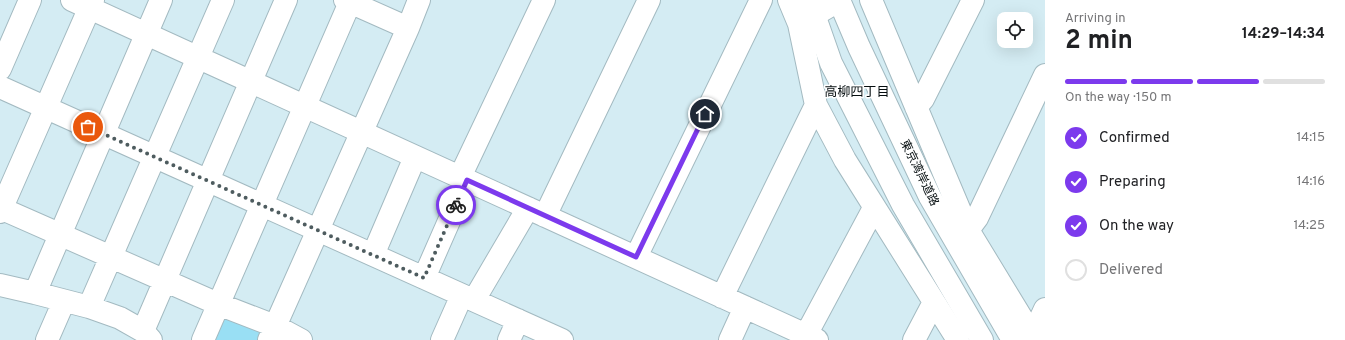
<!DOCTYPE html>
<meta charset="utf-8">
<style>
:root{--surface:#fff;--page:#f2f2f2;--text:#202124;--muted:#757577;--line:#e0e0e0;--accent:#7c3aed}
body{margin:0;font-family:Overpass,"Noto Sans JP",sans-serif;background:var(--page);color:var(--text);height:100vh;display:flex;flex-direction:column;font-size:15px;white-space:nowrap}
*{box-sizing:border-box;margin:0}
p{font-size:13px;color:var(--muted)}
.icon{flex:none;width:22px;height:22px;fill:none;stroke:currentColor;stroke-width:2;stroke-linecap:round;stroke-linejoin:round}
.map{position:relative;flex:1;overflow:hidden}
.panel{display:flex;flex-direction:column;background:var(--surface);width:300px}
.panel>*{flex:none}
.tools{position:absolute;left:997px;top:12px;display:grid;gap:8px}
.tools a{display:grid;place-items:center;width:36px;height:36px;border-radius:8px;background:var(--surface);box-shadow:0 4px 16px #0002;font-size:20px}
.pin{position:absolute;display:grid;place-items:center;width:34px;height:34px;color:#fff;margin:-17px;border:2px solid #fff;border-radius:50%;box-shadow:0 1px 4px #0007}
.courier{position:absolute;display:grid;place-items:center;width:40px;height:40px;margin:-20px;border:3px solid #7c3aed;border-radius:50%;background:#fff;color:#222;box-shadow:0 1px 5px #0007}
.headline em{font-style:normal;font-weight:700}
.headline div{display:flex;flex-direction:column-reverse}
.headline{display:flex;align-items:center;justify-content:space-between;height:68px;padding:0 20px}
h1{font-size:26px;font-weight:700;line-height:30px}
.bar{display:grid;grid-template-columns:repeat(4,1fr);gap:6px 4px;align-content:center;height:48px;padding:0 20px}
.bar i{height:5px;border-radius:3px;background:var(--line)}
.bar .on{background:var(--accent)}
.bar p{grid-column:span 4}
ol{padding:0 20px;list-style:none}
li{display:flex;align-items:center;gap:12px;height:44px}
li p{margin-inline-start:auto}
li .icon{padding:4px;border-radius:50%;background:var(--accent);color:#fff;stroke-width:4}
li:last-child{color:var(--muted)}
li i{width:22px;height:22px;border:2px solid var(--line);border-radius:50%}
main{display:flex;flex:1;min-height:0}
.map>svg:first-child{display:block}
.green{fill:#99dff4}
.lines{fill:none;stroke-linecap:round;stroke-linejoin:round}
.minor-casing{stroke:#a3bac1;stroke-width:24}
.highway-casing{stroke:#a3bac1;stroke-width:24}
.minor{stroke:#fff;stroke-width:22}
.highway{stroke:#fff;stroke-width:22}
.done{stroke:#4e5c5f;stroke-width:4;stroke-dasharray:0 7.2}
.route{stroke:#7c3aed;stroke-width:5}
.labels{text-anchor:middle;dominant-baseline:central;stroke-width:3;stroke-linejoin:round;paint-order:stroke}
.street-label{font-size:12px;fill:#060e10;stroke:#fff}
.neighbourhood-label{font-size:13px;fill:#060e10;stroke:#fff}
</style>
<main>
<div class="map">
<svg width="1045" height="340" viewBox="0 0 1045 340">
<rect width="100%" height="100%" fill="#d4ecf3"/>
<path class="green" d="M218,304L275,326L269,340H203Z"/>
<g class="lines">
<defs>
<path id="minor" d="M72,0L817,340
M345,0L408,28
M789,0L799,24L816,105L845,160L958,340
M871,0L968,230L1035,340
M799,24L840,0
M0,69L30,0
M0,87L562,340
M916,107L923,99L973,0
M460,177L544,0
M0,208L218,304L275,326L301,340
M0,212L93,0
M545,216L649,0
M968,230L977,218L1045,75
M373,255L415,157
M636,257L761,0
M424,278L467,180
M0,285L35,293L89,307L120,318L143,331L151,340
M35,293L161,0
M722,297L816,105
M474,300L528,208
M89,307L223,0
M143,331L286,0
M806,335L874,208
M1032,337L1045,309
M47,340L64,301
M203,340L351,0
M269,340L408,28L419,0
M442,340L462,295
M509,340L518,320
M730,340L745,307
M914,340L934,302"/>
<path id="highway" d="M809,0L831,63L903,205L982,340
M839,0L859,47L930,197L1013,340"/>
</defs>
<use href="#minor" class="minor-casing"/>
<use href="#highway" class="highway-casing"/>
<use href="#minor" class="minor"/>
<use href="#highway" class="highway"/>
</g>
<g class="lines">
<path class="done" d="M88,127L424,278L456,205"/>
<path class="route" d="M456,205L467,180L636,257L705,114"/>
</g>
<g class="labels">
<g class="street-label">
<text transform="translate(919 173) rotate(64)">東京湾岸道路</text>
</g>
<g class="neighbourhood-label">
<text x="857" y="93">高柳四丁目</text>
</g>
</g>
</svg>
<div class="tools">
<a><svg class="icon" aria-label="locate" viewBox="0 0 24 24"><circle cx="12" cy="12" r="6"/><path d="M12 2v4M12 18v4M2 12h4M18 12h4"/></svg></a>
</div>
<div class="pin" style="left:88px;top:127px;background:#ea580c"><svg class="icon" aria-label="bag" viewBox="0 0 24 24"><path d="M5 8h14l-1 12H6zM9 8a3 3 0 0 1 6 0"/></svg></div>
<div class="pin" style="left:705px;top:114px;background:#1f2937"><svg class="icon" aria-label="home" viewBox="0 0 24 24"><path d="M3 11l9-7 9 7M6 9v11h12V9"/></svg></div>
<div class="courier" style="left:456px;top:205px"><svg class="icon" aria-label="bike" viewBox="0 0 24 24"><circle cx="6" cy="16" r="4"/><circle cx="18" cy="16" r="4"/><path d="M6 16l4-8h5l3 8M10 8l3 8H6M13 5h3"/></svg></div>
</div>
<section class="panel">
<div class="headline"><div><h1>2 min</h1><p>Arriving in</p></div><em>14:29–14:34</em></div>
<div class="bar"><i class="on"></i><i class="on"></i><i class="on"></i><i></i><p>On the way · 150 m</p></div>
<ol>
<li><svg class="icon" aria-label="check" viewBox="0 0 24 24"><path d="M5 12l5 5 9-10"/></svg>Confirmed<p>14:15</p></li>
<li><svg class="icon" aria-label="check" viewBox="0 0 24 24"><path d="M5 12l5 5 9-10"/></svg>Preparing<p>14:16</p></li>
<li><svg class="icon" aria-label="check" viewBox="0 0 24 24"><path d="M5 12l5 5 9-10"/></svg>On the way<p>14:25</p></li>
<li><i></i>Delivered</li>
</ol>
</section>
</main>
